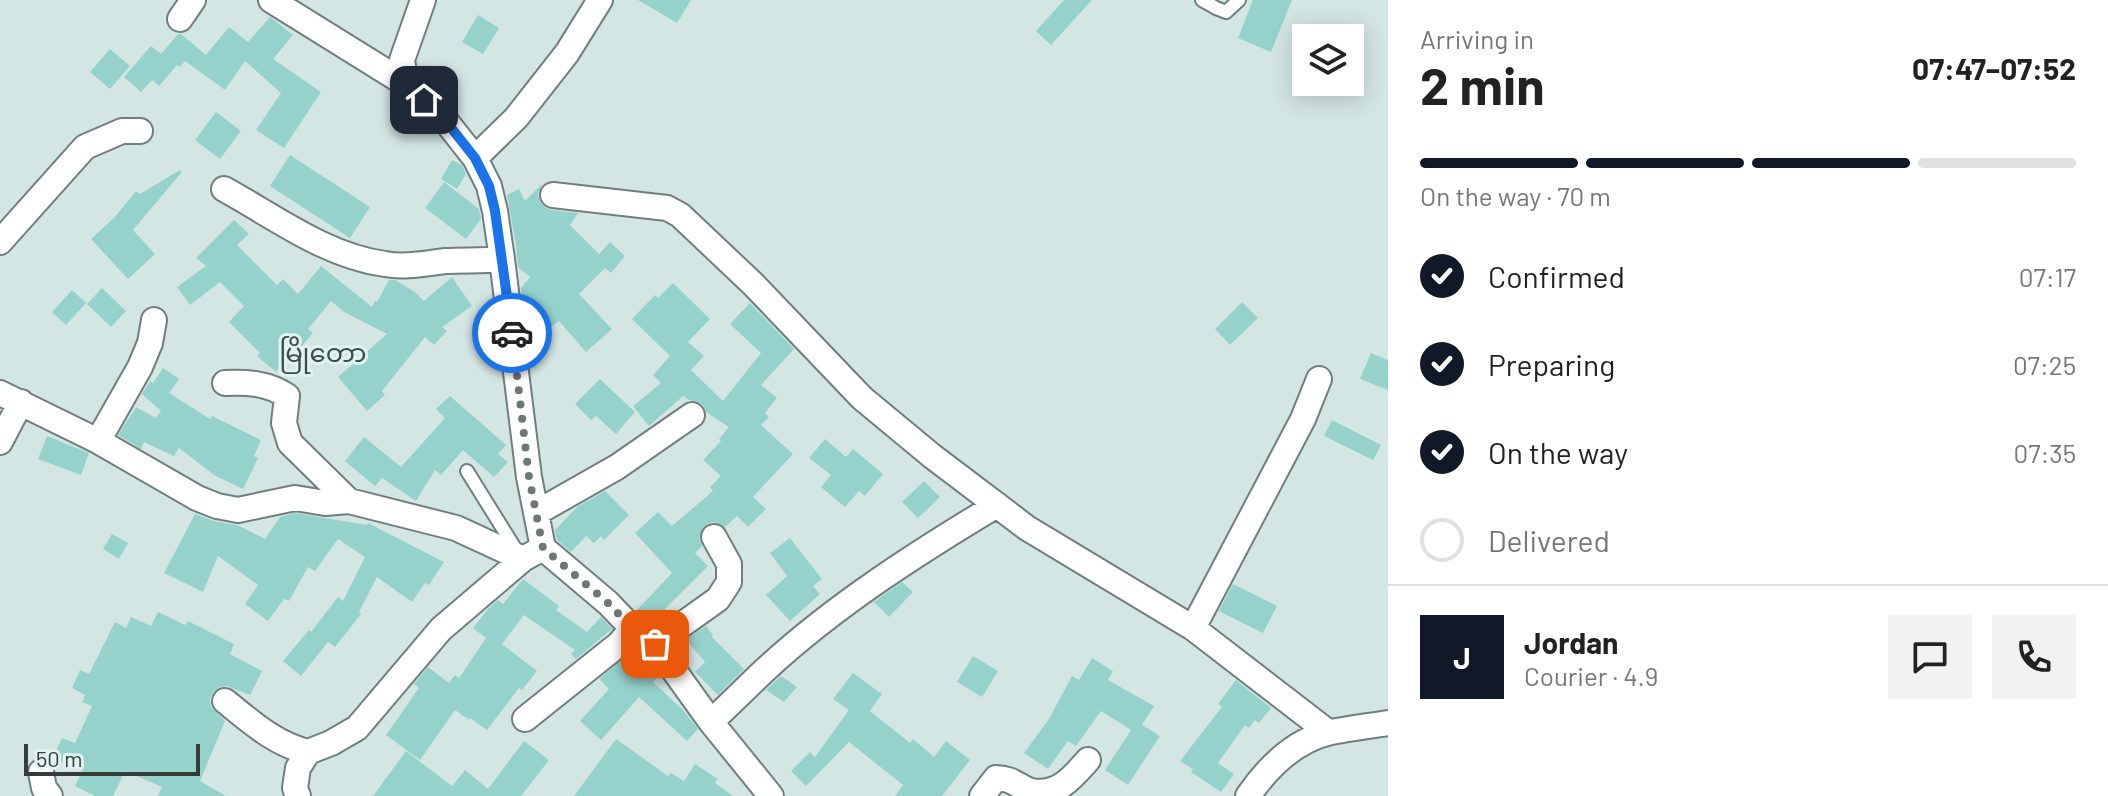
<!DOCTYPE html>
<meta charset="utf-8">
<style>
:root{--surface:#fff;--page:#f2f2f2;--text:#222;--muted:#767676;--line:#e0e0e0;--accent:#111827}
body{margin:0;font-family:Barlow,"Noto Sans Myanmar",sans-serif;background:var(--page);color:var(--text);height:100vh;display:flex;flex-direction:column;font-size:30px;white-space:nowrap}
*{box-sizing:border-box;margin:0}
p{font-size:26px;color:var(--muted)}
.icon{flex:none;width:44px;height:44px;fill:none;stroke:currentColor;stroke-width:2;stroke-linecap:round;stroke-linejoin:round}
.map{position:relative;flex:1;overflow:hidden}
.details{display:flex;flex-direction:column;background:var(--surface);width:720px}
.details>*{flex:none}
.buttons{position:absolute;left:1292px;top:24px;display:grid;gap:16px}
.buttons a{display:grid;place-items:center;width:72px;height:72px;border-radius:0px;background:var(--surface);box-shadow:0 4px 20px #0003;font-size:40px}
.scale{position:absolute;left:24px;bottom:20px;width:176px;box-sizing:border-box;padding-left:8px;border:4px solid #343b3a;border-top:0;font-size:22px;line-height:28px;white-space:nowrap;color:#343b3a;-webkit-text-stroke:6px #e1f3f1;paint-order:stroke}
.pin{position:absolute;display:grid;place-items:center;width:68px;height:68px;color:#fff;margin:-34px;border-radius:16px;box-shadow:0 4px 12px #0006}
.courier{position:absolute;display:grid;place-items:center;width:80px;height:80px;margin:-40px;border:6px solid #1a73e8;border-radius:50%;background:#fff;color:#222;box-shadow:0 2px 10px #0007}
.headline em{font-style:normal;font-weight:700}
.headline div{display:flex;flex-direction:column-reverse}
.headline{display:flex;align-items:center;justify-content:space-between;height:136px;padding:0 32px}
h1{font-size:52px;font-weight:700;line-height:60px}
.bar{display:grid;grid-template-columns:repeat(4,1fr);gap:12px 8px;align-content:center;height:96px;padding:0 32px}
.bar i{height:10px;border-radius:6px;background:var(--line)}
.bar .on{background:var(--accent)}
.bar p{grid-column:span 4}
.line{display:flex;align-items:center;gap:20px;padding:0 32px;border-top:2px solid var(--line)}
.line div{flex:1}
.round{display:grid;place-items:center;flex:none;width:84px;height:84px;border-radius:0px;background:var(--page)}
ol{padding:0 32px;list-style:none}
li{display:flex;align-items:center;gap:24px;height:88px}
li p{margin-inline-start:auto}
li .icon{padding:8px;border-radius:50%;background:var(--accent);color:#fff;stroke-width:4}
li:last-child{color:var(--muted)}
li i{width:44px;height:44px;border:4px solid var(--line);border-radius:50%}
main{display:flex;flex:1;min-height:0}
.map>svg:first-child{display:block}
.building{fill:#96d2cc}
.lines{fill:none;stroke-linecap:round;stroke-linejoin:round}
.service-casing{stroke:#6f7f7e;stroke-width:16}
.minor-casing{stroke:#6f7f7e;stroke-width:28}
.service{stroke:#fff;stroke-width:12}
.minor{stroke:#fff;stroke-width:24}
.done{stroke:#6c7776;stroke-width:8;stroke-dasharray:0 14.4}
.route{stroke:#1a73e8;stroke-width:10}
.labels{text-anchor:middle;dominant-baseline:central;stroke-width:6;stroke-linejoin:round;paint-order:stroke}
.quarter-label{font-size:26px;fill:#3d4c4b;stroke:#e1f3f1}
</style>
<main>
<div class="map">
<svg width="1388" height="796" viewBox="0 0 1388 796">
<rect width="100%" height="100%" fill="#d4e6e4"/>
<path class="building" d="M638,0H691L677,23Z
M1064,0H1092L1051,45L1036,31Z
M1253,0H1292L1271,52L1238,38Z
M478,15L499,28L483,54L462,42Z
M270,17L293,35L273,59L321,92L284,148L256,130L281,93L245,61L225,90L185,61L180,67L177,65L159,86L152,80L141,92L124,77L151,46L161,54L178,34H181L206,55L229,27L248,42Z
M110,49L130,66L110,89L90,72Z
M216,112L241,131L220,159L195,140Z
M290,155L370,207L350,238L270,186Z
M452,160L462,165L466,174L457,189L441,179Z
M180,170L182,172L133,230L155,254L128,279L91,239L115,217L136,191L140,194Z
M444,182L479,209L481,219L466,239L425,208Z
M542,184L538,194L540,202L544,207L551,210L578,213L570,225L599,254L610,242L625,256L611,273L605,268L579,294L612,329L586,352L559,321L549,328L523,306L521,288L530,277L518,267L516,244L507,195L519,189L525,201Z
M234,220L249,234L237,245L277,285L283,279L298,294L321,266L372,307L375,301L377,302L389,280H395L415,292L424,301L452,277L472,306L442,327L447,331L434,345L425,337L382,391L385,395L367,411L338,377L387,334L344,312L331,301L308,329L313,333L297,352L295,350L276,372L257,356L260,353L229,322L244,306L220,282L190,305L177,287L206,266L196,258Z
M673,283L710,319L688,342L704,356L691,370L723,401L761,353L730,324L750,303L794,349L761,385L777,398L765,413L769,417L761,425L793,454L753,497L766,509L748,527L737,516L725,527L713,522L707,524L702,529L699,538L702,546L695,553L708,566L665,609L670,615L655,626L636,611L672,573L635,533L658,512L672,526L713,491L710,487L721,476L703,460L721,441L719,439L729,427L706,412L704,406L699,402L689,400L683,396L649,426L633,406L661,383L653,375L670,356L632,319L655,295L658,298Z
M102,288L126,311L111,327L87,304Z
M72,290L86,303L66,325L52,312Z
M1242,302L1258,318L1230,345L1215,329Z
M1371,353L1388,360V390L1360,379Z
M163,368L179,379L169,393L210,419L212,416L261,440L254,456L258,458L243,489L214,475L179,448L174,456L144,442L141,449L118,435L136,407L156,418L161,411L142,394L150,381L153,383Z
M600,379L635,412L616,434L596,416L591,420L575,404Z
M450,396L506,445L498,454L508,462L494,477L463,450L441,475L435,470L416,501L382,478L375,486L345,461L364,437L401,467L445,418L436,409Z
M1332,420L1381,445L1373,460L1324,436Z
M47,436L89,453L81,475L38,459Z
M825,439L846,457L853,449L883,474L865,496L859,491L845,507L821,487L831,475L809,458Z
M924,481L940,497L918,518L902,502Z
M605,491L629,515L604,540L601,536L594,543L586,536L571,552L557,540L555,530L577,507Z
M295,513L367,525L368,523L444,562L429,585L425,583L412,602L377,577L359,612L361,614L335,647L328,642L301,676L283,661L309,630L311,632L338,597L343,601L365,557L338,539L315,571L308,567L289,601L284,599L268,621L245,604L258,585L218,556L203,592L164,573L195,514L214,521L237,525L265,539L280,517Z
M112,534L128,543L119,559L103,549Z
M790,538L822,579L813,586L820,594L790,621L766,595L787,576L770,553Z
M523,579L559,606L556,610L587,632L601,617L612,629L576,659L571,654L575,650L524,615L502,644L537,671L522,690L519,688L487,730L470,718L469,720L455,710L420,760L386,735L419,688L414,684L428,667L449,683L455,675L459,678L486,638L473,628L488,609L498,600L503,604Z
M902,582L913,592L889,617L874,602Z
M1233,584L1277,606L1263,633L1219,611Z
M158,612L185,625L188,621L234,644L230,654L262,671L250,695L227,686L219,687L214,691L210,698L211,707L225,721L200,781L226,796H158L162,787L125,771L113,796H95L75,786L82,771L53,758L62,738L75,743L92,706L82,702L85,695L72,688L80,670L89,674L115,622L126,628L131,617L151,626Z
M706,626L713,635L712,637L744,669L718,695L695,672L705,662L686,640Z
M635,648L648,661L643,667L656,679L653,682L684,711L698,729L687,741L639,697L601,740L580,721L609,689L599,679Z
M973,656L998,671L982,697L957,682Z
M1092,658L1113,671L1108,680L1154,706L1142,725L1160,736L1128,785L1105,770L1131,730L1101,711L1076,746L1068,741L1048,769L1024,753L1049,719L1072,676L1079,680Z
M853,673L882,694L870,711L910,743L913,739L934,757L946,741L970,760L942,796H895L903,785L849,742L806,786L791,771L810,752L815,757L849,710L833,699Z
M781,676L797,687L784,702L766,690Z
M1236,680L1271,708L1259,723L1255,720L1249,728L1245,725L1218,763L1234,774L1221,792L1191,772L1193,769L1180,761L1222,707L1218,704Z
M616,739L668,776L671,773L684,781L695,764L718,779L715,783L733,796H574Z
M524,741L549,760L521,796H373L406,751L452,786L465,770L488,789Z"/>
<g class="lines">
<defs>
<path id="service" d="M1202,0L1216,8L1226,12L1239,0
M467,471L518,553"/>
<path id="minor" d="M271,0L406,84
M423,0L402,60L406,84L441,115L475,158L489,186L495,211L502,259L529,477L543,548L608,603L632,628L655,644L711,722L771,796
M180,19L193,0
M475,158L516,118L567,53L600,0
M224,189C275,217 326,256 385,264C406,268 426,263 446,261C465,260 484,261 502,259
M553,195L667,208L680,215L753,284L862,398L932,456L1027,528L1193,628L1328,732
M0,242L85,147L122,131H140
M225,383C247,382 268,383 287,396L284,423L290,443L349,501
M0,393L98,441L197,498L217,506L238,510L295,498L325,503L349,501L456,528L523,559L543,548
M98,441L140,367L150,343L154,320
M0,442L21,402
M536,513L617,467L692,415
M1193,628L1303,419L1319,379
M655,644L718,599L729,582V564L714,537
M225,701C251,722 275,744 308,752
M525,719L619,644L632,628
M711,722C729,705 747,687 765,670C834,606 917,553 997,505
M41,772L44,788L50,796
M298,796L295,788L298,768L308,752L331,743L357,728L441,629L523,559
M982,796L996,778C1015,779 1016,786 1031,791C1058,796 1072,778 1088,760
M1248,796C1268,767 1295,740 1331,732C1350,728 1369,726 1388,723"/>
</defs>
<use href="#service" class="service-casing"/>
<use href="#minor" class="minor-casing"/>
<use href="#service" class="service"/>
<use href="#minor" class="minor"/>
</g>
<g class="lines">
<path class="done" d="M512,333L529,477L543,548L608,603L632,628L655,644"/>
<path class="route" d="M424,100L441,115L475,158L489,186L495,211L512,333"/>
</g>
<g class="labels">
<g class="quarter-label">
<text x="323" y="351">မြိုတော</text>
</g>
</g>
</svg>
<div class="buttons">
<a><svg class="icon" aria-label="layers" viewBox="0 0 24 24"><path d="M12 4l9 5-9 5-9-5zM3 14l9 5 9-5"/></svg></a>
</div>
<div class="scale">50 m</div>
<div class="pin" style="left:655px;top:644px;background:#ea580c"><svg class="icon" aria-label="bag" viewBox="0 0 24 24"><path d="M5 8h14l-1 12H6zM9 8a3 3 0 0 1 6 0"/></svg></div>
<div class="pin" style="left:424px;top:100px;background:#1f2937"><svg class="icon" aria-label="home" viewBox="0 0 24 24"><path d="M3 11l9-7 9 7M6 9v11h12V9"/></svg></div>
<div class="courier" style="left:512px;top:333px"><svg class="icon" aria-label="car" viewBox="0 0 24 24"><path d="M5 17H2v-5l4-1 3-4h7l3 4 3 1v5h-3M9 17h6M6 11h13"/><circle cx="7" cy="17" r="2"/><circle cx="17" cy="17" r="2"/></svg></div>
</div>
<section class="details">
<div class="headline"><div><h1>2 min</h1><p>Arriving in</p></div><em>07:47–07:52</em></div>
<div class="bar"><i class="on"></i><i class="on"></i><i class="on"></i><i></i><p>On the way · 70 m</p></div>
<ol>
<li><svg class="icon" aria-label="check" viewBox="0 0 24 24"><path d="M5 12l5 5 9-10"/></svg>Confirmed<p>07:17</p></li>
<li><svg class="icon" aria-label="check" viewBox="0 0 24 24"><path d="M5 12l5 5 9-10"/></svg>Preparing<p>07:25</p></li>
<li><svg class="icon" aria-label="check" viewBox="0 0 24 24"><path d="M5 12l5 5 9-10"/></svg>On the way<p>07:35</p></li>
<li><i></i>Delivered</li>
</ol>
<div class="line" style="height:144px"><b class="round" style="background:var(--accent);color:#fff">J</b><div><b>Jordan</b><p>Courier · 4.9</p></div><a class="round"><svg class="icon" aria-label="chat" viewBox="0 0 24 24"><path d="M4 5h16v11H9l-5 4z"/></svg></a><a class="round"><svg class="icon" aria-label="phone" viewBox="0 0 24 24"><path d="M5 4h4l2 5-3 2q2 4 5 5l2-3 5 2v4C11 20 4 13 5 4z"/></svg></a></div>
</section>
</main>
